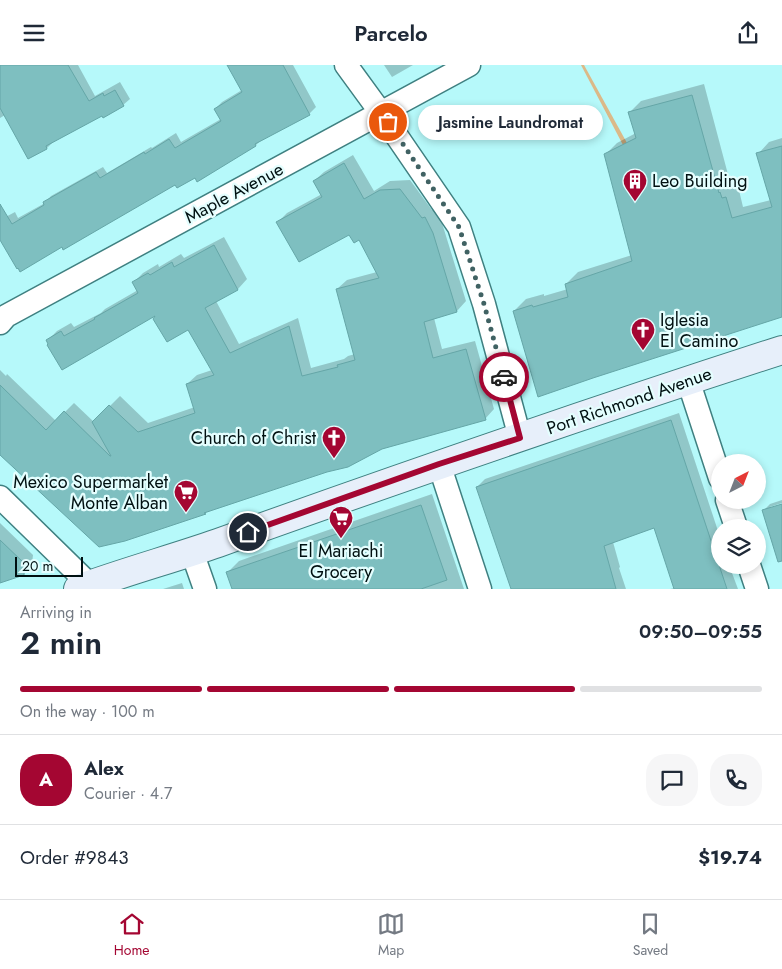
<!DOCTYPE html>
<meta charset="utf-8">
<style>
:root{--surface:#fff;--page:#f6f6f7;--text:#1f2937;--muted:#747a83;--line:#e0e1e3;--accent:#a40632}
body{margin:0;font-family:Jost,sans-serif;background:var(--page);color:var(--text);height:100vh;display:flex;flex-direction:column;font-size:19px;white-space:nowrap}
*{box-sizing:border-box;margin:0}
p{font-size:16px;color:var(--muted)}
.icon{flex:none;width:28px;height:28px;fill:none;stroke:currentColor;stroke-width:2;stroke-linecap:round;stroke-linejoin:round}
.map{position:relative;height:524px;overflow:hidden}
.sheet{display:flex;flex-direction:column;background:var(--surface);flex:1}
.sheet>*{flex:none}
.needle{width:32px;rotate:42deg}
.fabs{position:absolute;left:711px;top:389px;display:grid;gap:10px}
.fabs a{display:grid;place-items:center;width:55px;height:55px;border-radius:50%;background:var(--surface);box-shadow:0 2px 8px #0003;font-size:25px}
.scale{position:absolute;left:15px;bottom:12px;width:68px;box-sizing:border-box;padding-left:5px;border:2px solid #001011;border-top:0;font-size:14px;line-height:18px;white-space:nowrap;color:#001011;-webkit-text-stroke:4px #e4fefe;paint-order:stroke}
.pin{position:absolute;display:grid;place-items:center;width:42px;height:42px;color:#fff;margin:-21px;border:2px solid #fff;border-radius:50%;box-shadow:0 1px 5px #0007}
.courier{position:absolute;display:grid;place-items:center;width:50px;height:50px;margin:-25px;border:4px solid #a40632;border-radius:50%;background:#fff;color:#222;box-shadow:0 1px 6px #0007}
.bubble{position:absolute;height:35px;border-radius:18px;background:var(--surface);box-shadow:0 2px 8px #0003;font-size:16px;font-weight:600;line-height:35px;text-align:center}
.summary em{font-style:normal;font-weight:600}
.summary div{display:flex;flex-direction:column-reverse}
.summary{display:flex;align-items:center;justify-content:space-between;height:85px;padding:0 20px}
h1{font-size:32px;font-weight:600;line-height:38px}
.bar{display:grid;grid-template-columns:repeat(4,1fr);gap:8px 5px;align-content:center;height:60px;padding:0 20px}
.bar i{height:6px;border-radius:4px;background:var(--line)}
.bar .selected{background:var(--accent)}
.bar p{grid-column:span 4}
.line{display:flex;align-items:center;gap:12px;padding:0 20px;border-top:1px solid var(--line)}
.line div{flex:1}
.round{display:grid;place-items:center;flex:none;width:52px;height:52px;border-radius:20px;background:var(--page)}
header{display:flex;justify-content:space-between;align-items:center;height:65px;padding:0 20px;background:var(--surface);font-size:22px;font-weight:600}
.tab-bar{display:flex;justify-content:space-around;align-items:center;height:70px;border-top:1px solid var(--line);background:var(--surface);font-size:14px;color:var(--muted)}
.tab-bar a{display:grid;justify-items:center;gap:2px}
.tab-bar .selected{color:var(--accent)}
.map>svg:first-child{display:block}
.green{fill:#dbb988}
.shadow{fill:#0003}
.building{fill:#7ebfc0;stroke:#65a6a7}
.lines{fill:none;stroke-linecap:round;stroke-linejoin:round}
.street-casing{stroke:#3f8081;stroke-width:25}
.secondary-casing{stroke:#3f8081;stroke-width:30}
.street{stroke:#fff;stroke-width:22}
.secondary{stroke:#e7effa;stroke-width:28}
.done{stroke:#406263;stroke-width:5;stroke-dasharray:0 9}
.route{stroke:#a40632;stroke-width:6}
.labels{text-anchor:middle;dominant-baseline:central;stroke-width:4.5;stroke-linejoin:round;paint-order:stroke}
.poi-label{font-size:18px;fill:#001011;stroke:#e4fefe;text-anchor:start}
.street-label{font-size:18px;fill:#001011;stroke:#e4fefe}
</style>
<header><svg class="icon" aria-label="menu" viewBox="0 0 24 24"><path d="M4 6h16M4 12h16M4 18h16"/></svg>Parcelo<svg class="icon" aria-label="share" viewBox="0 0 24 24"><path d="M12 15V3M7 8l5-5 5 5M5 13v7h14v-7"/></svg></header>
<div class="map">
<svg width="782" height="524" viewBox="0 0 782 524">
<rect width="100%" height="100%" fill="#b6f9fa"/>
<path class="green" d="M581,0H584L627,78L623,80Z"/>
<path class="shadow" d="M2,0H78L95,31L120,17L130,34L123,40L103,50L54,76L47,83L5,50L0,53V1Z
M229,0H293L316,42L309,49L261,75L256,80L197,115L195,111L176,118L62,181L0,173V155L15,147L18,153L45,138L51,131L103,102L107,108L151,82L152,83L176,68L181,77L221,54L215,44L222,37L242,25Z
M384,0H413L392,12Z
M704,19L730,117L732,116L734,122L738,121L743,142L771,135L758,89L769,77L782,73V250L514,246L526,234L544,229V231L568,224L566,219L578,207L632,190L605,90L617,78L636,68L630,47L641,36Z
M353,90L374,126L390,116L410,115L432,145L435,143L442,158L466,236L457,246L434,253L442,284L475,276L494,344L485,354L381,383L327,406L208,446L205,448L125,474L0,388V305L6,311L7,309L56,356L74,338L94,357L120,331L148,358L195,342L187,319L197,310L212,305L189,263L160,247L48,275L57,266L71,258L74,262L101,248L105,244L138,225L134,217L143,208L158,199L159,202L181,189L184,193L224,172L247,214L238,224L216,236L239,279L298,253L311,303L344,294L348,291L355,289L337,224L347,215L377,207L359,174L350,168L278,157L287,148L322,129L314,116L324,107Z
M679,348L720,472V500H729L738,524H670L675,523L655,462L613,477L620,502L619,503L626,524H594L592,517L572,524H520L477,422L485,414Z
M432,429L464,524H234L228,507L239,496Z
M782,435V438L770,442V444L782,440V481L763,446L770,439Z
M0,458L33,490L32,499L23,508L0,517Z
M182,518L184,524H163Z"/>
<path class="building" d="M0,0H68L89,36L103,28L104,31L115,25L124,41L103,53L102,51L46,81L47,84L28,94L0,43Z
M227,0H283L310,50L255,79L256,81L197,117L195,113L177,123L175,120L63,185L62,182L20,207L18,203L17,204L0,175V139L12,159L44,140L43,137L96,107L100,113L144,87L145,89L169,74L175,83L221,56L214,44L242,27Z
M692,30L719,128L720,127L722,133L726,132L732,153L772,142L756,88L782,81V252L593,313L538,332L513,246L532,240L533,242L568,232L565,219L632,196L604,89L636,73L628,47Z
M344,98L364,134L380,125L400,124L422,153L425,152L433,168L457,247L424,257L433,293L466,284L486,355L382,384L348,402L327,407L204,448L206,449L125,476L99,482L0,390V320L46,365L64,346L110,391H111L92,357L109,340L138,367L195,348L186,319L214,310L188,265L167,277L153,254L155,251L62,305L47,280L48,279L46,275L61,266L64,271L95,254L94,253L138,228L132,217L148,208L150,210L172,197L174,202L214,180L238,225L205,243L230,288L289,261L302,311L338,302L337,300L355,295L336,224L379,213L359,175L354,178L349,170L299,197L276,157L322,132L313,116Z
M671,355L727,524H674L654,463L604,481L616,524H511L476,422Z
M782,439V496L778,497L762,445Z
M421,440L447,515L421,524H232L226,507Z
M0,475L25,499L24,510L0,518Z"/>
<g class="lines">
<defs>
<path id="street" d="M346,0L381,48L459,162L484,239L520,373
M0,258L6,251L469,0
M688,315L720,413
M439,399L480,524
M0,432L90,520
M727,435L736,462
M192,487L205,524
M749,500L757,524"/>
<path id="secondary" d="M78,524C124,507 172,494 218,478C405,411 593,346 782,285"/>
</defs>
<use href="#street" class="street-casing"/>
<use href="#secondary" class="secondary-casing"/>
<use href="#street" class="street"/>
<use href="#secondary" class="secondary"/>
</g>
<g class="lines">
<path class="done" d="M388,57L459,162L484,239L504,312"/>
<path class="route" d="M248,467L439,399L520,373L504,312"/>
</g>
<defs>
<symbol id="building-pin" viewBox="-11 -11 22 30"><path d="M0 17L-7.5 6A9.5 9.5 0 1 1 7.5 6Z" fill="#a40632" stroke="#e4fefe"/><path d="M-4-6H4V6H1V3H-1V6H-4ZM-2.5-4.3h1.7v1.8h-1.7ZM.8-4.3h1.7v1.8H.8ZM-2.5-1h1.7V.8h-1.7ZM.8-1h1.7V.8H.8Z" fill="#fff"/></symbol>
<symbol id="church-pin" viewBox="-11 -11 22 30"><path d="M0 17L-7.5 6A9.5 9.5 0 1 1 7.5 6Z" fill="#a40632" stroke="#e4fefe"/><path d="M-1.2-6h2.4v3.5h3.3v2.4h-3.3V6h-2.4V-.1h-3.3v-2.4h3.3Z" fill="#fff"/></symbol>
<symbol id="supermarket-pin" viewBox="-11 -11 22 30"><path d="M0 17L-7.5 6A9.5 9.5 0 1 1 7.5 6Z" fill="#a40632" stroke="#e4fefe"/><path d="M-6-5.5h2.5l.6 2H6L4.5 2H-2.5L-4.4-4H-6ZM-1.5 3.2a1.3 1.3 0 1 0 .1 0ZM3 3.2a1.3 1.3 0 1 0 .1 0Z" fill="#fff"/></symbol>
</defs>
<g fill-rule="evenodd">
<use href="#building-pin" x="621" y="102" width="28" height="38"/>
<use href="#church-pin" x="629" y="251" width="28" height="38"/>
<use href="#church-pin" x="320" y="359" width="28" height="38"/>
<use href="#supermarket-pin" x="172" y="413" width="28" height="38"/>
<use href="#supermarket-pin" x="327" y="439" width="28" height="38"/>
</g>
<g class="labels">
<g class="poi-label">
<text x="652" y="116">Leo Building</text>
<text x="660" y="255">Iglesia<tspan x="660" dy="21">El Camino</tspan></text>
<text x="316" y="373" text-anchor="end">Church of Christ</text>
<text x="168" y="417" text-anchor="end">Mexico Supermarket<tspan x="168" dy="21">Monte Alban</tspan></text>
<text x="341" y="486" text-anchor="middle">El Mariachi<tspan x="341" dy="21">Grocery</tspan></text>
</g>
<g class="street-label">
<text transform="translate(234 128) rotate(-28)">Maple Avenue</text>
<text transform="translate(629 336) rotate(-19)">Port Richmond Avenue</text>
</g>
</g>
</svg>
<div class="fabs">
<a><svg class="needle" viewBox="-14 -14 28 28"><path d="M0-13l5 13h-10z" fill="#e53935"/><path d="M0 13l5-13h-10z" fill="#747a83"/></svg></a>
<a><svg class="icon" aria-label="layers" viewBox="0 0 24 24"><path d="M12 4l9 5-9 5-9-5zM3 14l9 5 9-5"/></svg></a>
</div>
<div class="scale">20 m</div>
<div class="pin" style="left:388px;top:57px;background:#ea580c"><svg class="icon" aria-label="bag" viewBox="0 0 24 24"><path d="M5 8h14l-1 12H6zM9 8a3 3 0 0 1 6 0"/></svg></div>
<div class="pin" style="left:248px;top:467px;background:#1f2937"><svg class="icon" aria-label="home" viewBox="0 0 24 24"><path d="M3 11l9-7 9 7M6 9v11h12V9"/></svg></div>
<div class="courier" style="left:504px;top:312px"><svg class="icon" aria-label="car" viewBox="0 0 24 24"><path d="M5 17H2v-5l4-1 3-4h7l3 4 3 1v5h-3M9 17h6M6 11h13"/><circle cx="7" cy="17" r="2"/><circle cx="17" cy="17" r="2"/></svg></div>
<div class="bubble" style="left:418px;top:40px;width:185px">Jasmine Laundromat</div>
</div>
<section class="sheet">
<div class="summary"><div><h1>2 min</h1><p>Arriving in</p></div><em>09:50–09:55</em></div>
<div class="bar"><i class="selected"></i><i class="selected"></i><i class="selected"></i><i></i><p>On the way · 100 m</p></div>
<div class="line" style="height:90px"><b class="round" style="background:var(--accent);color:#fff">A</b><div><b>Alex</b><p>Courier · 4.7</p></div><a class="round"><svg class="icon" aria-label="chat" viewBox="0 0 24 24"><path d="M4 5h16v11H9l-5 4z"/></svg></a><a class="round"><svg class="icon" aria-label="phone" viewBox="0 0 24 24"><path d="M5 4h4l2 5-3 2q2 4 5 5l2-3 5 2v4C11 20 4 13 5 4z"/></svg></a></div>
<div class="line" style="height:65px"><div>Order #9843</div><b>$19.74</b></div>
</section>
<nav class="tab-bar">
<a class="selected"><svg class="icon" aria-label="home" viewBox="0 0 24 24"><path d="M3 11l9-7 9 7M6 9v11h12V9"/></svg>Home</a>
<a><svg class="icon" aria-label="map" viewBox="0 0 24 24"><path d="M3 6l6-2 6 2 6-2v14l-6 2-6-2-6 2zM9 4v14M15 6v14"/></svg>Map</a>
<a><svg class="icon" aria-label="saved" viewBox="0 0 24 24"><path d="M7 4h10v16l-5-4-5 4z"/></svg>Saved</a>
</nav>
